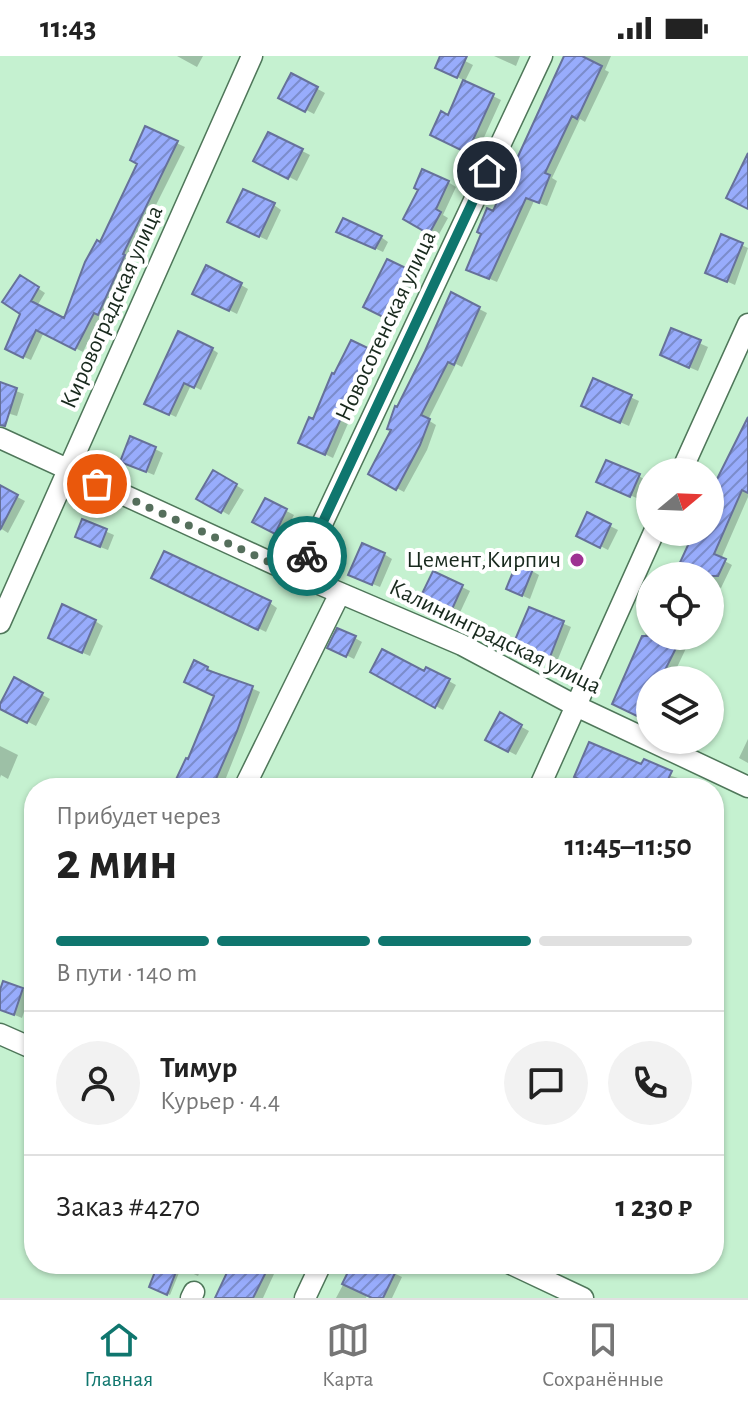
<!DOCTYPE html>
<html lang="ru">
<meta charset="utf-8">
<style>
:root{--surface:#fff;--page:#f2f2f2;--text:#222;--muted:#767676;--line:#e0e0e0;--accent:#0f766e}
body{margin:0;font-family:"Alegreya Sans",sans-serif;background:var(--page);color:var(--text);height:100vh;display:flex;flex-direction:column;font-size:30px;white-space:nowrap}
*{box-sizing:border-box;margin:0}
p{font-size:26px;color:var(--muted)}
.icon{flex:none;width:44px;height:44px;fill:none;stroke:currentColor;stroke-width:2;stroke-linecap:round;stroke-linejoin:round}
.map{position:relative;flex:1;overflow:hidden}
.sheet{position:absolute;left:24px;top:722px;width:700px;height:496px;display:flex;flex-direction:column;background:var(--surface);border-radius:32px;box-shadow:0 2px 6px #0004}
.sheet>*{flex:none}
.needle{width:52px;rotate:71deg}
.buttons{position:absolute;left:636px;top:402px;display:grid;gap:16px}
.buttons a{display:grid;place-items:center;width:88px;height:88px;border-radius:50%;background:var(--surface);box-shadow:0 2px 6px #0004;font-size:40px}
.pin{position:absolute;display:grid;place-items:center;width:68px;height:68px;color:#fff;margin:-34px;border:4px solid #fff;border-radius:50%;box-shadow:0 2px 8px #0007}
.courier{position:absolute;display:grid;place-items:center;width:80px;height:80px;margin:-40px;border:6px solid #0f766e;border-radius:50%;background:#fff;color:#222;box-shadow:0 2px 10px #0007}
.head em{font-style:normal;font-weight:700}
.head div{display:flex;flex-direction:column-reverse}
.head{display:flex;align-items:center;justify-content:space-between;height:136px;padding:0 32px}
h1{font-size:52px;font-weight:700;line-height:60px}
.bar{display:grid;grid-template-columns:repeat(4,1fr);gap:12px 8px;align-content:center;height:96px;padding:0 32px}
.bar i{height:10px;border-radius:6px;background:var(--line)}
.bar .current{background:var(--accent)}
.bar p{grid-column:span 4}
.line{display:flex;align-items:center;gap:20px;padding:0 32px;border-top:2px solid var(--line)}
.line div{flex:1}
.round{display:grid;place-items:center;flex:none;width:84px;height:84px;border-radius:42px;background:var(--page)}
.status{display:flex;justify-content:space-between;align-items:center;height:56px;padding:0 40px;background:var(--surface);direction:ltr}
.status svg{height:22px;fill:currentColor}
.dock{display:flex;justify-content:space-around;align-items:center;height:112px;border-top:2px solid var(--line);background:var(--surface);font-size:22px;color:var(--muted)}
.dock a{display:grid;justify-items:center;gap:4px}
.dock .current{color:var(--accent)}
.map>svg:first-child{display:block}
.shadow{fill:#0003}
.building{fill:url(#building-hatch);stroke:#66719a;stroke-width:2}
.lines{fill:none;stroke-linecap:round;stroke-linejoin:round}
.minor-casing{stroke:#4f775a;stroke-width:23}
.minor{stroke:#fff;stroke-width:20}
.done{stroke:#556f5c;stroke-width:8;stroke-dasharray:0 14.4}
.route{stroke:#0f766e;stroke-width:10}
.poi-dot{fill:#9e3292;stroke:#fff;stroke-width:3}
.labels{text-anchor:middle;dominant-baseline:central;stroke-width:8;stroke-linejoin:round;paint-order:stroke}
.street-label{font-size:24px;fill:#18291d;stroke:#fff}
.poi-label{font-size:24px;fill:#18291d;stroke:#fff;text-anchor:end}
</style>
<div class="status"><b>11:43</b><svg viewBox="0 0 49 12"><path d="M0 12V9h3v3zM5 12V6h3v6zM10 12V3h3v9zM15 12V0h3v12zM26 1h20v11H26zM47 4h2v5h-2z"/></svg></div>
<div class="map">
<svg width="748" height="1242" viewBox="0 0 748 1242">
<defs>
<pattern id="building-hatch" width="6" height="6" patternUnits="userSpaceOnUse" patternTransform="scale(2)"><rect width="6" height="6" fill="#98acfc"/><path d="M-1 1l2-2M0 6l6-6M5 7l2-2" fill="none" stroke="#7b8ccb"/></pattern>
</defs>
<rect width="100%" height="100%" fill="#c5f1d0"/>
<path class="shadow" d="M177,0H203L197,11Z
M443,0H455L473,9L465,25L445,15Z
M494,0H520L516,10Z
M567,0H611L605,14L609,16L585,66L580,63L552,122L557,125L547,150L534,145L497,226L476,217L494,157Z
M292,19L325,37L314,58L281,41Z
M493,40L501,44L476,99L440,83L449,61Z
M146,73L185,91L129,203L132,205L106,261L101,259L83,296L44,276L31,304L15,297L23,257L21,221L45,237L37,250L65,265L140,108Z
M269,78L310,99L297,125L256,104Z
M448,126L456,131L443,159L448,162L438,180L405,163Z
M274,149L281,154L267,184L237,170Z
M347,179L381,181L388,186L383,196Z
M722,180L748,192L735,229L715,220Z
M388,205L416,221L397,266L373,255Z
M241,229L248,233L237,258L203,241Z
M452,239L487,257L462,311L456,308L428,364L436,369L427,394L404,436L370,418L394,374L398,353Z
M672,275L708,291L698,315L670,303Z
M352,286L381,301L373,318L370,317L333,402L308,390L314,366Z
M212,293L218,297L201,334L191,329L176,361L153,350Z
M594,325L639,345L629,370L591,353Z
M0,329L24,338L17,360L0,355Z
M748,362V441L721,503L732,509L721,532L713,528L710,534V520H676L697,476H710V446Z
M155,393L163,397L154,419L130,409Z
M214,416L244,434L229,459L199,442Z
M639,420L647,425L639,443L606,429Z
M0,432L25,445L8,477L0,472Z
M266,444L294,459L283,480L255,465Z
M588,459L618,474L608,494L579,479Z
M84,466L114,479L108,494L85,485Z
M384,498L392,503L380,531L358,522Z
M532,515L539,519L530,543L516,537Z
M162,526L270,547L277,552L266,576Z
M462,531L470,535L456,565L428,552Z
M530,553L571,571L556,608L523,595Z
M95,565L103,570L90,600L58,586Z
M650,568V580H689L687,585L689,586L671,624H650V665L614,647Z
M355,582L362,586L354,603L338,595Z
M195,607L260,636L222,732H174L189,706L216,640Z
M427,613L456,629L443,654L373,615L425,618Z
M15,624L50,643L36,670L0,651Z
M500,659L529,675L516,699L488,684Z
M748,683V707L739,702Z
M0,690L18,699L8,723L1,719L0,722Z
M642,711L678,722L674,732H601Z
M22,933L30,938L22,962L0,953V940Z
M160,1208H203L198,1220L181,1212L170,1239L154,1232Z
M233,1208H255L274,1218L263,1242H217Z
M354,1208H375L402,1221L392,1242H375L367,1239L366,1242H336Z"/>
<path class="building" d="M440,0H467L457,22L435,12Z
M564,0H582L602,10L577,63L572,60L545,117L550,119L539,147L526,142L489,223L466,214L481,178L477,176L487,152L493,155Z
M291,17L318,31L305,56L278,42Z
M463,24L494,38L467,97L430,79L441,55L448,59Z
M145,70L178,85L123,198L125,199L98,259L94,257L75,294L36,274L23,302L5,293L20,258L2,246L20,219L39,231L31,245L64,262L85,206L97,184L100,186L137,108L130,104Z
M268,76L303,93L288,123L253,105Z
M748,97V153L726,142Z
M422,113L449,125L436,153L441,156L429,178L403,163L418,134L414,132Z
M243,133L275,147L259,181L227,166Z
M343,162L382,180L375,193L336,176Z
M721,178L743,187L727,226L705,217Z
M387,203L410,214L389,264L363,251Z
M206,209L242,227L229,255L192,238Z
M451,236L480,251L454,309L448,306L421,359L430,363L420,389L396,434L368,418L391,374L387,373L395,350L397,351L425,295Z
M671,272L701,284L689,312L660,299Z
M178,275L213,292L194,332L184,327L169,359L144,348Z
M351,284L374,295L364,315L362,314L325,399L298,387L309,361L313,363L332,317L334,318Z
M593,322L632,339L620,367L581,350Z
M0,326L17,332L5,370L0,369Z
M748,361V437L742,434L714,498L726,503L718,520H692L677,513L694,476H710V437Z
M130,380L156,391L146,416L120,406Z
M606,404L640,418L630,441L596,426Z
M213,414L237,428L221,457L196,443Z
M0,429L18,439L0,474Z
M265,442L287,453L275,478L252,466Z
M587,456L611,468L600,492L576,480Z
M82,463L107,473L100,491L75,481Z
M362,487L385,497L372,529L348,519Z
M164,495L271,545L258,574L151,522Z
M517,506L533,513L522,540L506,533Z
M433,515L463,529L448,562L417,548Z
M62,548L96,564L82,597L48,582Z
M529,551L564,565L548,606L512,591Z
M337,572L356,580L346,601L327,592Z
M642,580H682L660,624H650V647L643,663L612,648Z
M382,593L424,615L426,611L450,623L435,652L370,616Z
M194,604L208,611L207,614L253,630L237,675L212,732H172L186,702L188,703L214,640L184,626Z
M14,621L43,637L27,667L0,653V648Z
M500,656L522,669L508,696L485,684Z
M589,686L641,708L644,703L672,715L664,732H600L574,721Z
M3,925L23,932L14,959L0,954V934Z
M158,1208H179L167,1239L149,1231Z
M231,1208H259L268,1212L253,1242H215Z
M352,1208H380L396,1215L383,1242H372L342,1228Z"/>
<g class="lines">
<defs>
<path id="minor" d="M0,382L298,519L462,589L576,650L748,731
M681,416L748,268
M298,519L542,0
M0,567L252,0
M244,732L340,537
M539,732L654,476
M0,978L34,993
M511,1208L583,1242
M191,1242L194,1236
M305,1242L321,1208"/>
</defs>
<use href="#minor" class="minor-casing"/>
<use href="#minor" class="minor"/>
</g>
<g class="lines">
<path class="done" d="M97,428L298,519L307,500"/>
<path class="route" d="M307,500L487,115"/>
</g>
<circle class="poi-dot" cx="577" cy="504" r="8"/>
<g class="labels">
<g class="street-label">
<text transform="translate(112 251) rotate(-66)">Кировоградская улица</text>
<text transform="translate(386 270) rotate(-65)">Новосотенская улица</text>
<text transform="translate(495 581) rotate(26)">Калининградская улица</text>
</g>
<g class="poi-label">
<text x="561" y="504">Цемент,Кирпич</text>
</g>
</g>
</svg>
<div class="buttons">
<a><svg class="needle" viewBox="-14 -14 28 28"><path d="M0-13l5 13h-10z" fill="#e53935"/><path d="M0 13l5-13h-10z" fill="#767676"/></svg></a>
<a><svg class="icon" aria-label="locate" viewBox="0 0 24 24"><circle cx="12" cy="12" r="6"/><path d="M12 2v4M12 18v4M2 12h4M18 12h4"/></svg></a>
<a><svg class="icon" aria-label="layers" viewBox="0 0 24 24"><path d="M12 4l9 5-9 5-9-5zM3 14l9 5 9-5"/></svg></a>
</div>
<div class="pin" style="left:97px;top:428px;background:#ea580c"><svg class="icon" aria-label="bag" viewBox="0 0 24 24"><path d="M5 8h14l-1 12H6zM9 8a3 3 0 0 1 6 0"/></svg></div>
<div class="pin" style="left:487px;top:115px;background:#1f2937"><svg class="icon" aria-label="home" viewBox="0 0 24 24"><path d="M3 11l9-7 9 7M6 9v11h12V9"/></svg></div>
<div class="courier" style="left:307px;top:500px"><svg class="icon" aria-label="bike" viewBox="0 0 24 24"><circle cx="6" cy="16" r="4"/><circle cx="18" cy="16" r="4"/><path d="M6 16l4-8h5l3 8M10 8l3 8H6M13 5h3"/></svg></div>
<section class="sheet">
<div class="head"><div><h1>2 мин</h1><p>Прибудет через</p></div><em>11:45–11:50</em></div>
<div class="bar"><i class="current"></i><i class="current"></i><i class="current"></i><i></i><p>В пути · 140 m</p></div>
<div class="line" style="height:144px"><a class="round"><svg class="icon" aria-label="person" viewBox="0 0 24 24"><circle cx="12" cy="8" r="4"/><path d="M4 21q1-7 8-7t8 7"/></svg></a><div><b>Тимур</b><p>Курьер · 4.4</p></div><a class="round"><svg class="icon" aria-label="chat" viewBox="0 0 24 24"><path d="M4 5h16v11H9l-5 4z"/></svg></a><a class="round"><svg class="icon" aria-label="phone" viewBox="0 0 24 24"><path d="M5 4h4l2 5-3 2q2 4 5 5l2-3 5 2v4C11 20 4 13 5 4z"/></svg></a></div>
<div class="line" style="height:104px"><div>Заказ #4270</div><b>1 230 ₽</b></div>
</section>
</div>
<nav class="dock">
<a class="current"><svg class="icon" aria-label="home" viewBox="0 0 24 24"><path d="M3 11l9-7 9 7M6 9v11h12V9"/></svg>Главная</a>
<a><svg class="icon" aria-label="map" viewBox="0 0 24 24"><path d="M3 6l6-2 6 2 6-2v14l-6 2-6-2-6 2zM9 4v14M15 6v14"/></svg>Карта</a>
<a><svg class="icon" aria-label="saved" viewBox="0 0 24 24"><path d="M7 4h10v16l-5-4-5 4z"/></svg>Сохранённые</a>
</nav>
